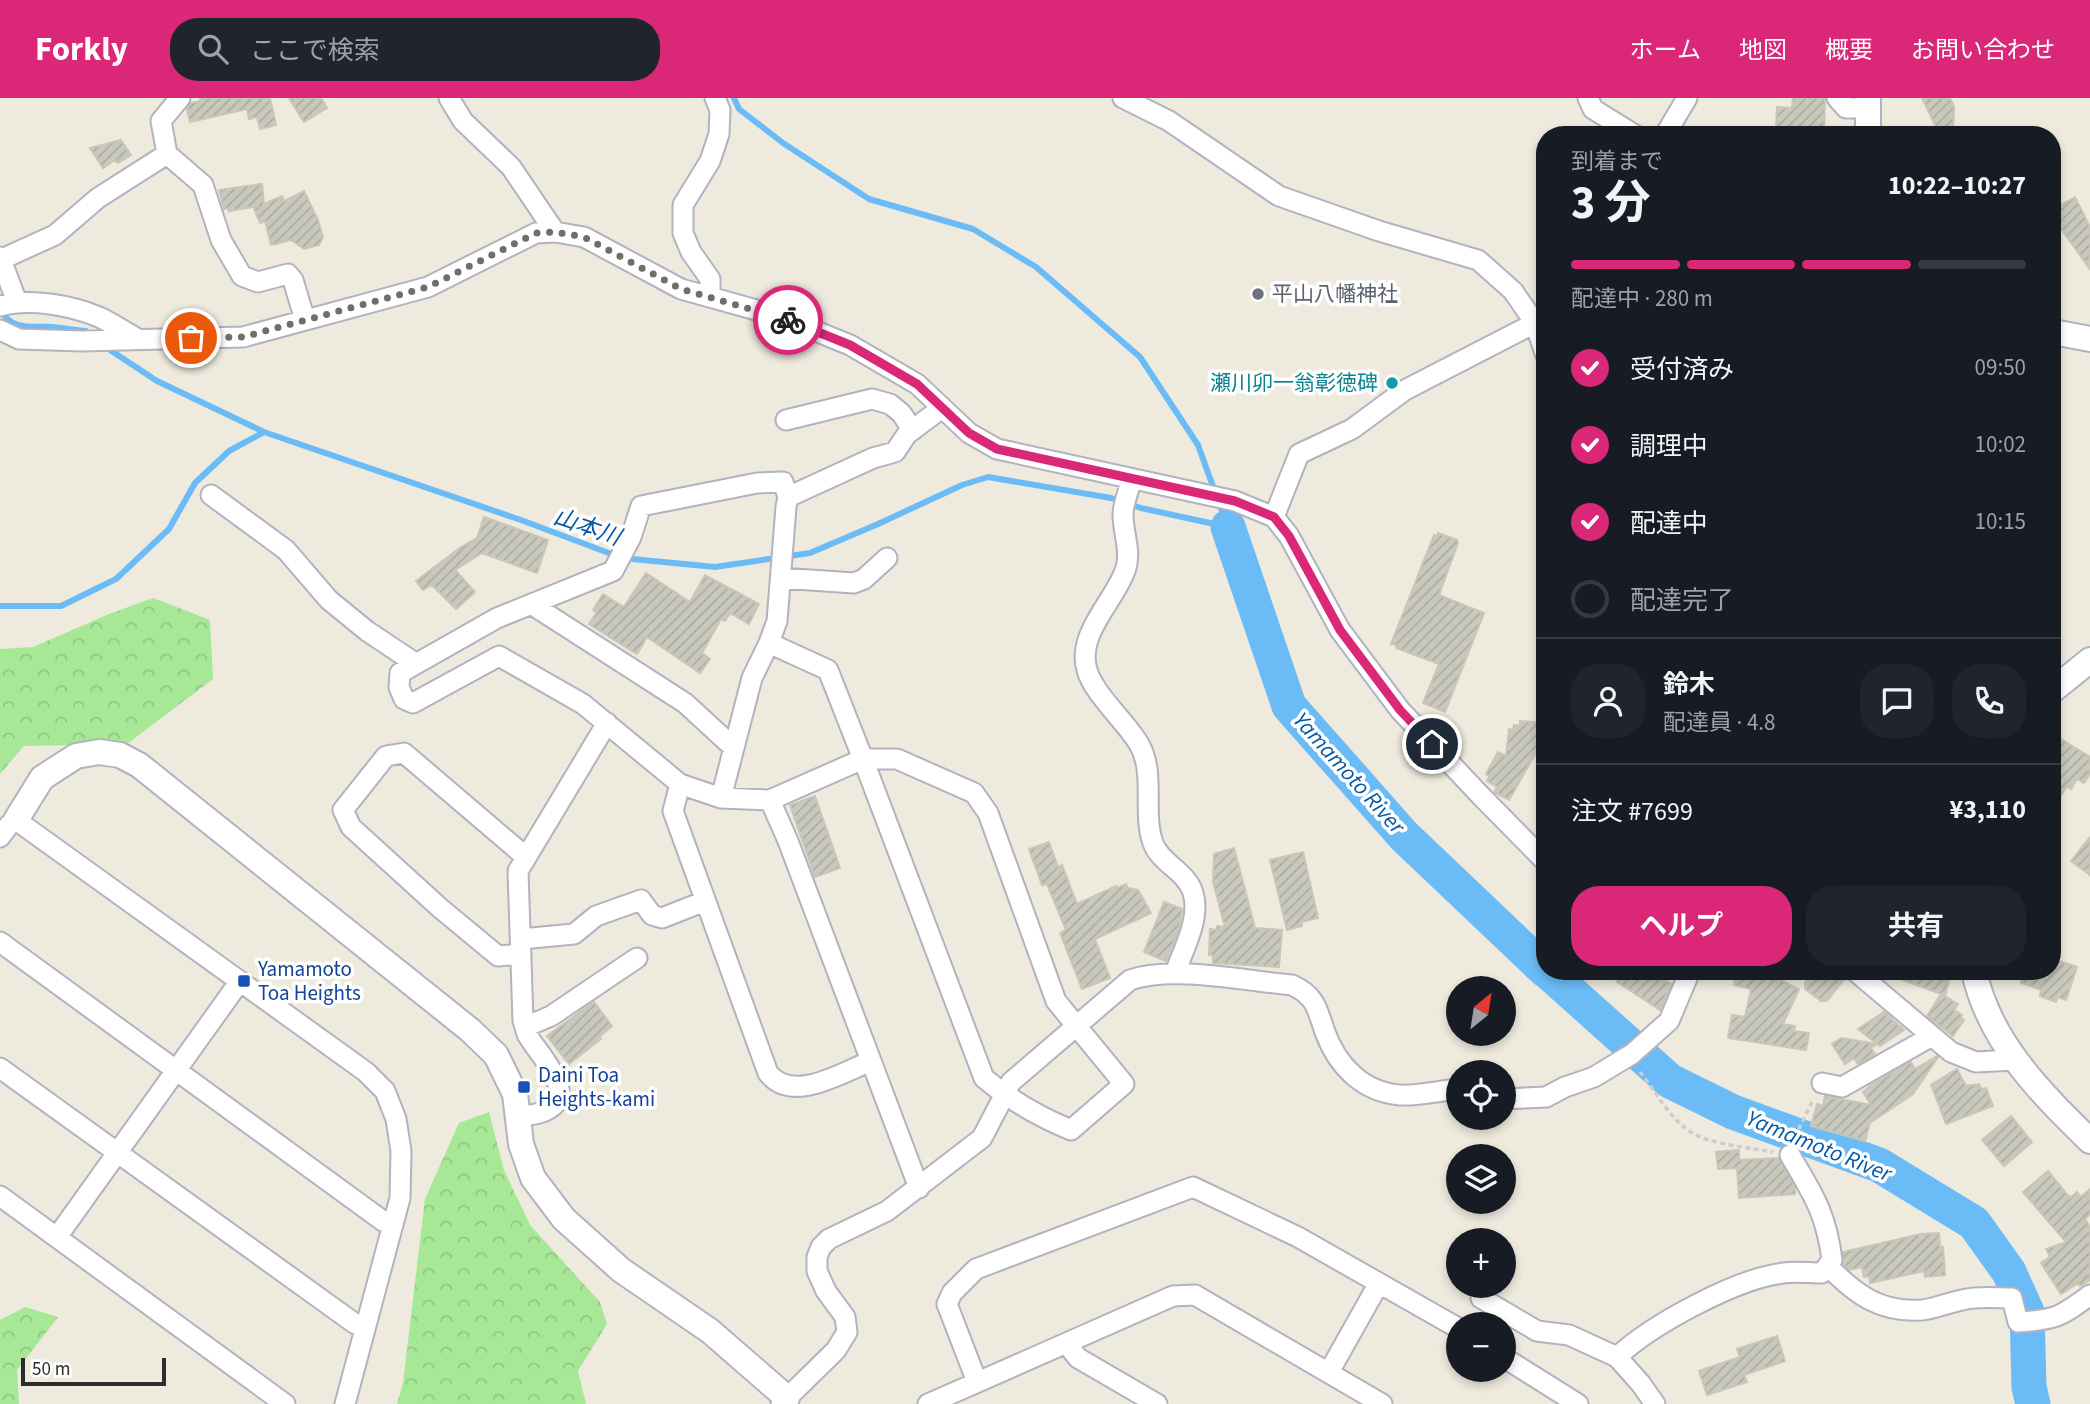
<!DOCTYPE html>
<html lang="ja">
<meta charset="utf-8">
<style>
:root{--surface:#171b24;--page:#20242c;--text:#f1f3f6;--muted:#9ea1a6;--line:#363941;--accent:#db2777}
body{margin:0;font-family:"Source Sans 3","Noto Sans JP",sans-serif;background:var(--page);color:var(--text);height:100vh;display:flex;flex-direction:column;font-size:26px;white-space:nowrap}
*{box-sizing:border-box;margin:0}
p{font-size:23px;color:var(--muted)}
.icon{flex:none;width:38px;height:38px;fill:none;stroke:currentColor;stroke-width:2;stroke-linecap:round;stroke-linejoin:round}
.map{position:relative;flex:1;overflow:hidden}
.drawer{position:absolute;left:1536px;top:28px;width:525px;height:854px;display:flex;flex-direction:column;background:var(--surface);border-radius:28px;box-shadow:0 4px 10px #0003}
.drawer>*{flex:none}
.needle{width:46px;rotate:30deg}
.tools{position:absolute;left:1446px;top:878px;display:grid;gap:14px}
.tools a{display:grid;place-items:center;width:70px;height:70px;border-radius:50%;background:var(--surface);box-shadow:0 4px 10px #0003;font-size:35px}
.scale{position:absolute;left:21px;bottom:18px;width:145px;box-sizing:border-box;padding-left:7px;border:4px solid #2c2c2c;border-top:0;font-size:19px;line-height:24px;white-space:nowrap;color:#2c2c2c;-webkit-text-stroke:5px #fff;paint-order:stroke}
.pin{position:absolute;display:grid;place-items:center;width:60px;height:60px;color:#fff;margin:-30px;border:4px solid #fff;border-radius:50%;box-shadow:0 2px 7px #0007}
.courier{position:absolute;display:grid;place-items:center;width:70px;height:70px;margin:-35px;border:5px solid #db2777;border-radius:50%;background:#fff;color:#222;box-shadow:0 2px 9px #0007}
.summary em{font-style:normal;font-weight:700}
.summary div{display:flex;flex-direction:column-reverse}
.summary{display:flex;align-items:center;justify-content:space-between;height:119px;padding:0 35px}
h1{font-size:46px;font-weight:700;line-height:52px}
.bar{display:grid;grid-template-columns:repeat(4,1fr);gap:10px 7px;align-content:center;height:84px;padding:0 35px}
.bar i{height:9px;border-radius:5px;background:var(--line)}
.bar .active{background:var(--accent)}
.bar p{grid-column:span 4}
.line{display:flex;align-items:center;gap:18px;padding:0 35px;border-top:2px solid var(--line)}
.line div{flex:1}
.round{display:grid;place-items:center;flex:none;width:74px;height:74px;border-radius:28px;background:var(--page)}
ol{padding:0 35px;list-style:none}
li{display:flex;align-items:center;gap:21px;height:77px}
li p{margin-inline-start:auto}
li .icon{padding:7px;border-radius:50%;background:var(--accent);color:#fff;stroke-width:4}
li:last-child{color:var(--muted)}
li i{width:38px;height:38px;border:4px solid var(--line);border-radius:50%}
.cta{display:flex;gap:14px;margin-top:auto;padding:14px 35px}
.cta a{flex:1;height:80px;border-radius:28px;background:var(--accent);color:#fff;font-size:28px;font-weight:700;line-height:80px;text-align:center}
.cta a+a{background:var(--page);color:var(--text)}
header{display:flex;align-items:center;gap:42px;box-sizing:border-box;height:98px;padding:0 35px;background:var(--accent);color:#fff}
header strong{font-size:33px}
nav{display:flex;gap:38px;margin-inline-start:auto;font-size:24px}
.search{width:490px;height:63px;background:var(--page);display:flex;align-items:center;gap:18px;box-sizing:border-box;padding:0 24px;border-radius:28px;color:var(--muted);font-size:26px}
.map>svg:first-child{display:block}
.forest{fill:url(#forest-crowns)}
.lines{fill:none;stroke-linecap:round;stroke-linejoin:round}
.stream{stroke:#6bbcf6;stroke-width:6}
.river{stroke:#6bbcf6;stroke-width:35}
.building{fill:url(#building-hatch);stroke:#cac6b7;stroke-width:2}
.minor-casing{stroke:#b2b2c0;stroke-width:23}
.tertiary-casing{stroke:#b2b2c0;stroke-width:28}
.path{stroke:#ccc;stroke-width:3.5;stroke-dasharray:5 3.5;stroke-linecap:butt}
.minor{stroke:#fff;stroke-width:19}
.tertiary{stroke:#fff;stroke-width:24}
.done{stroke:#706e6a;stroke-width:7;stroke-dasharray:0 12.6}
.route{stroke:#db2777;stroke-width:9}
.worship-dot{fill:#6b7280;stroke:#fff;stroke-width:2.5}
.culture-dot{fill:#0f9aa8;stroke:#fff;stroke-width:2.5}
.transit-dot{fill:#1a4fb4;stroke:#fff;stroke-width:2.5}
.labels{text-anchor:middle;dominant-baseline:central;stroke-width:7;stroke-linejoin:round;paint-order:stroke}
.worship-label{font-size:21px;fill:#5b616d;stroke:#fff;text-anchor:start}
.culture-label{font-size:21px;fill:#0d838f;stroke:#fff;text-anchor:end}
.transit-label{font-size:21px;fill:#164399;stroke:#fff;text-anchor:start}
.water-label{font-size:23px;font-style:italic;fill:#0557a7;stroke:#fff}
</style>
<header>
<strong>Forkly</strong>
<div class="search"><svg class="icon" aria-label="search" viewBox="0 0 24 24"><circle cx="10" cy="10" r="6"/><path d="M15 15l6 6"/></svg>ここで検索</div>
<nav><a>ホーム</a><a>地図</a><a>概要</a><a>お問い合わせ</a></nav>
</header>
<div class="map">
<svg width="2090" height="1306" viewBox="0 0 2090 1306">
<defs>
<pattern id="forest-crowns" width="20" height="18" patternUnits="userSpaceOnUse" patternTransform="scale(1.75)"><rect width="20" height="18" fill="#a7e897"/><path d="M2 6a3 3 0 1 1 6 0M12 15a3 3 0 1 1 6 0" fill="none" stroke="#90c782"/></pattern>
<pattern id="building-hatch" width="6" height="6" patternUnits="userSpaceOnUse" patternTransform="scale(1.75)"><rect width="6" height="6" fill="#c9c8bc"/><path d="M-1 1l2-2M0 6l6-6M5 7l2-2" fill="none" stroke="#adaca2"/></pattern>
</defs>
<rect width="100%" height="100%" fill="#eeeade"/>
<path class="forest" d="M153,500L210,522L213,581L127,646L24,648L0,676V551L33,549L109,516Z
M489,1014L504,1072L530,1127L600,1204L607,1226L578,1273L586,1306H397L403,1285L425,1101L459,1025Z
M25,1209L58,1219L17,1272L19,1306H0V1222Z"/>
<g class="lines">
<path class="stream" d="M734,0L739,11L783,45L869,101L973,131L1036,169L1140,259L1198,347L1215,394
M1,212C11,233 32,228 51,229C63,230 74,232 86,233L90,237
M104,248L157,283L264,334
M1219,405L1228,429
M0,508H61L116,481L169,431L195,385L229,353L264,334L521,422L622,460L715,469L810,455L878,426L962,387L988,379L1111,400L1141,410L1228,429"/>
<path class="river" d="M1228,429L1289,608L1404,738L1545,872
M1547,873L1670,983L1733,1014L1879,1067L1974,1125L2009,1174L2027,1214L2029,1289L2033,1306"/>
</g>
<path class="building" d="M200,0H270L276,27L260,31L257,19L249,21L247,11L190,24L187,11L191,5L201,3Z
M289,0H321L327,10L304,24Z
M1793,0H1825L1824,37H1791V31L1776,30L1777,9L1792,10Z
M1922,0H1950L1954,9L1953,37H1940Z
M121,42L131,57L118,65L115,62L103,70L90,50Z
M262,86L264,106L282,98L284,103L304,93L318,122L323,139L319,147L304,151L291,142L271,147L265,123L260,125L254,111L259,108L229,113L228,110L224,111L219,92Z
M2075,99L2090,129V171L2053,120V111Z
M484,419L548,442L537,475L482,455L455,472L475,494L456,511L432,487L423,492L416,483L461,449L477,440Z
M1438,435L1457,442L1458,445L1439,497L1484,515L1445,614L1423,605L1439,566L1396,550L1397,547L1391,546L1434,437L1438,438Z
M646,475L690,504L705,477L759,506L749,526L730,515L725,523L721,521L702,555L710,561L700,575L647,539L637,556L589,526L597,514L593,512L603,496L624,509Z
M1520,623L1544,625L1541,653H1537L1509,702L1494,694L1497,689L1487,683L1489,678L1486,676L1498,654L1506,658L1509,631L1513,632L1514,627L1520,628Z
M2053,636L2090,659V676L2084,685L2077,681L2071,691L2067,688L2053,710Z
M815,698L840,770L815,779L790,707Z
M2090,739V777L2071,763Z
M1049,744L1058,769L1062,767L1077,806L1116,788L1117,790L1126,786L1128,790L1138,792L1151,815L1095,841L1110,880L1082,891L1060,835L1066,832L1047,786L1042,787L1029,751Z
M1234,750L1255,830L1282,832L1279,869L1213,865V857H1209L1210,831L1216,832L1217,828L1225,829L1213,784L1214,756Z
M1303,754L1318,820L1301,824L1302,828L1287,832L1270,762Z
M1164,804L1182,811L1179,831L1166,863L1144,854Z
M2053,861L2077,869L2066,902L2057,899L2056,904L2040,898L2041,892L2021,885L2025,873H2053Z
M1624,873H1650L1671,886L1660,912L1617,884Z
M1737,873H1778L1776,880L1799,891L1783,926L1795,928L1794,933L1809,935L1806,952L1728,940L1732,917L1745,919L1751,891L1734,887Z
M1814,873H1843L1845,880L1827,903H1821L1805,891V885Z
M1884,873H1944L1943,881L1949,882L1945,898L1958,906L1954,912L1962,917L1961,920L1964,922L1953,938L1927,918L1941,896L1884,875Z
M594,904L612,928L599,939L601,941L569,966L547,938Z
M1884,914L1904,932L1880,948L1858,931Z
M1841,940L1877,946L1871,950L1875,956L1858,966L1854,960L1845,966L1832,946Z
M1937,958L1938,959L1913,996L1870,1025L1865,1043L1811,1028L1817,1006L1823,1008L1825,998L1871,1007L1863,994L1871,987L1911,964L1915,971Z
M1957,971L1966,988L1979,986L1982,992L1986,990L1993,1008L1946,1026L1931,987Z
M2011,1018L2032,1044L2004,1068L1982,1042Z
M1739,1052V1062L1779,1060L1795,1089V1096L1739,1100L1737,1070L1718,1071L1716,1054Z
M2048,1073L2070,1100L2077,1094L2081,1099L2090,1091V1116L2085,1121L2090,1129V1182L2080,1188L2078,1185L2061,1196L2041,1165L2050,1159L2046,1151L2066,1144L2023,1094Z
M1939,1135L1940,1149H1943L1945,1177L1925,1179L1924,1173L1870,1185L1869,1178L1864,1179L1862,1169L1849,1172L1843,1166V1154L1921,1136Z
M1777,1238L1785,1263L1744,1277L1747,1284L1707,1297L1699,1273L1740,1259L1737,1251Z"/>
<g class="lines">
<defs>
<path id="minor" d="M449,0L463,23L511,69L555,134
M1123,0L1169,23L1279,98L1379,133L1478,162L1513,193L1535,225L1545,255
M1588,0L1593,11L1635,37
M1837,0L1846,10H1868
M1665,37L1687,0
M167,56L203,87L221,142L242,178L258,184L288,176L293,182L305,222
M0,159L17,204
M0,162L55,137L98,100L167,56L161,23L180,0
M710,199V181L691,154L683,135V107L710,63L719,36L720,12L715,0
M0,208C30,200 70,207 99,219C112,225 125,234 138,241
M0,232L19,241L82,243L243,239L428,189L536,135L555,134L584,139L681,191L781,219L850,247L917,286L969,335L997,351L1235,403L1274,419L1289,438L1340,532L1400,612L1481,698L1545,763
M786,322L872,301L890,306L901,315L913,332
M1132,381C1129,392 1123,405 1123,417C1123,434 1131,452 1126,470C1116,502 1076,535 1087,572C1093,595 1126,624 1139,646C1156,675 1142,714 1153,745C1161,767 1190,774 1194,799C1199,824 1183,852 1175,875
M211,397L286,452L329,502L367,533L415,565
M1274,419L1299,356L1352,331L1405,292L1535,225
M781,480L854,485L864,481L887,460
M531,506L685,605L734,650
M769,545L828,572L863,661L984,980C1010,1002 1039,1019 1071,1032L1124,986L1056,903L988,715L974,695L897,661H863L770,702
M680,686L673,713L768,975C792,1006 841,975 871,963
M721,700L680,686L583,606L499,558L413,605L404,601L399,589L400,575L497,520L613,473L631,439L641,408L757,385L783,384L788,399
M0,739L9,727L16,722L366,974L385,993L396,1021L401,1053L400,1100L345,1306
M521,841L574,836L596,818L641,802L652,817L662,820L705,803
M0,844L383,1123L393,1127
M521,856L498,858L440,810L351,729L343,712L386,658L404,655L526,759
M1855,873L1951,954L1976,964L2014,962
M525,929L551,918L637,860
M0,970L354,1225L365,1230
M1822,985L1842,989L1932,938
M1503,1001L1546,999L1565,989L1594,979L1632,956L1669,923L1690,873
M518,1019C526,1017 537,1017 545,1013C581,997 538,956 528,938C526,934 525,928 523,923L518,773L607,625
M919,1090L788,743L770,702L721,700L752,580L769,545L777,523L786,409L788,399L873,360L895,354L907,336L942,310
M0,1098L285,1306
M57,1139L240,883
M1828,1168C1855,1196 1880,1215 1922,1212C1939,1210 1957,1201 1974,1200C1987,1199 2000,1200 2012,1200L2018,1224C2056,1222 2060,1219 2090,1197
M1481,1200L1537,1233L1569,1237L1617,1259L1641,1286L1655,1306
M1066,1245L1078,1260L1157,1306
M1503,1259L1578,1306
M1617,1259C1651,1227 1737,1180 1784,1175C1796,1173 1809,1175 1822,1175L1832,1162C1826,1114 1813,1097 1790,1057
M1329,1274L1379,1185
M977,1284L947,1206L952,1195L976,1171L1193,1089L1298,1139L1458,1230
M781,1306L836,1252L847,1234L845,1219L826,1193L817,1173V1159L821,1149L829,1141L887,1113L982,1040L1011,984L1130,882C1171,867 1247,883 1292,887C1316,898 1317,911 1325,934C1337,967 1362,994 1400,997C1416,998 1434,994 1450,992L1458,993
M928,1306L1173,1198L1195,1197L1382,1306"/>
<path id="tertiary" d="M1868,0V37
M2053,234L2090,241
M2053,592L2090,562
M16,722L42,680L76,658L99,654L120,657L139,667L470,932L496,957L515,996L521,1046L533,1080L564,1121L621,1172L710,1233L787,1300
M1974,873C1989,944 2041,995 2090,1043"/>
</defs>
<use href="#minor" class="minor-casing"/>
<use href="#tertiary" class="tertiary-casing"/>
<path class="path" d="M1640,974C1656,994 1671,1023 1694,1036C1711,1046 1752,1050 1773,1054
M1795,1039L1813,1002"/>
<use href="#minor" class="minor"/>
<use href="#tertiary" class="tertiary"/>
</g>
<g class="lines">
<path class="done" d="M191,240L243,239L428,189L536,135L555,134L584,139L681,191L788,222"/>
<path class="route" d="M788,222L850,247L917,286L969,335L997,351L1235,403L1274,419L1289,438L1340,532L1400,612L1432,646"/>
</g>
<circle class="worship-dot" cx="1258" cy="196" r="7"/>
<circle class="culture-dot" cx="1392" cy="285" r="7"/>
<g class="transit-dot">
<rect x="237" y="876" width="14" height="14" rx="3.5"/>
<rect x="517" y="982" width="14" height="14" rx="3.5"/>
</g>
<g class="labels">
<g class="worship-label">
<text x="1272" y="196">平山八幡神社</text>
</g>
<g class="culture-label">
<text x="1378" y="285">瀬川卯一翁彰徳碑</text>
</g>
<g class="transit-label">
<text x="258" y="871">Yamamoto<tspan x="258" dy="24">Toa Heights</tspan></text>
<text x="538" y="977">Daini Toa<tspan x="538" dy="24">Heights-kami</tspan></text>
</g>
<g class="water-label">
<text transform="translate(587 429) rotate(19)">山本川</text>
<text transform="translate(1349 675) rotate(48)">Yamamoto River</text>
<text transform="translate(1819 1048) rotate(22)">Yamamoto River</text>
</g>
</g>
</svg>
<div class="tools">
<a><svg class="needle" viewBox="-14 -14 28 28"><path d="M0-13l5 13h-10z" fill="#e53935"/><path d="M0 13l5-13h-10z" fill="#9ea1a6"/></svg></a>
<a><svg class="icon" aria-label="locate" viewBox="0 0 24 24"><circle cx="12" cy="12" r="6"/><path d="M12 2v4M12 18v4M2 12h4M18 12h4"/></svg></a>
<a><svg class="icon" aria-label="layers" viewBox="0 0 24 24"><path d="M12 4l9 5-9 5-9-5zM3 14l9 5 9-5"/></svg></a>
<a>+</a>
<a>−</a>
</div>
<div class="scale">50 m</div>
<div class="pin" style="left:191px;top:240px;background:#ea580c"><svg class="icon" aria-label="bag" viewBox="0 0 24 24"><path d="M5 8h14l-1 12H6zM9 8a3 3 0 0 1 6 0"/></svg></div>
<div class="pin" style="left:1432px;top:646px;background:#1f2937"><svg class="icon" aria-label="home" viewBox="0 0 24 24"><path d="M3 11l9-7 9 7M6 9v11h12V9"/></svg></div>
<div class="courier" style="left:788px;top:222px"><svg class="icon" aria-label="bike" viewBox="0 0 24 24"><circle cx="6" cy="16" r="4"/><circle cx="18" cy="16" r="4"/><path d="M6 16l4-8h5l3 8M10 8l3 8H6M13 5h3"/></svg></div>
<section class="drawer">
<div class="summary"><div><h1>3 分</h1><p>到着まで</p></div><em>10:22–10:27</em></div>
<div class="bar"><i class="active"></i><i class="active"></i><i class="active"></i><i></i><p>配達中 · 280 m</p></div>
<ol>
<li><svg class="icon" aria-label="check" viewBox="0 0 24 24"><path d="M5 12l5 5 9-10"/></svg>受付済み<p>09:50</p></li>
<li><svg class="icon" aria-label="check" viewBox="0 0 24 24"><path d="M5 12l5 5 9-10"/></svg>調理中<p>10:02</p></li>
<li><svg class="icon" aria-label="check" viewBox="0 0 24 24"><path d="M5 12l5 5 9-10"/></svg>配達中<p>10:15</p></li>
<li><i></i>配達完了</li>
</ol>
<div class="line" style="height:126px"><a class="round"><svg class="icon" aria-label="person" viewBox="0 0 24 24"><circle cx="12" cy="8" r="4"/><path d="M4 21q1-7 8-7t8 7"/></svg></a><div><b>鈴木</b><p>配達員 · 4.8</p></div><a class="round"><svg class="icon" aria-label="chat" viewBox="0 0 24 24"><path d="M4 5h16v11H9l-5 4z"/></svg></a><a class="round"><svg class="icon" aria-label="phone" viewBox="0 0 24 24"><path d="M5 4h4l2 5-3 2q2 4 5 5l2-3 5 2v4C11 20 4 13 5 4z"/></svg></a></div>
<div class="line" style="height:91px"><div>注文 #7699</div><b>¥3,110</b></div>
<div class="cta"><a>ヘルプ</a><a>共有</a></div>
</section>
</div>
